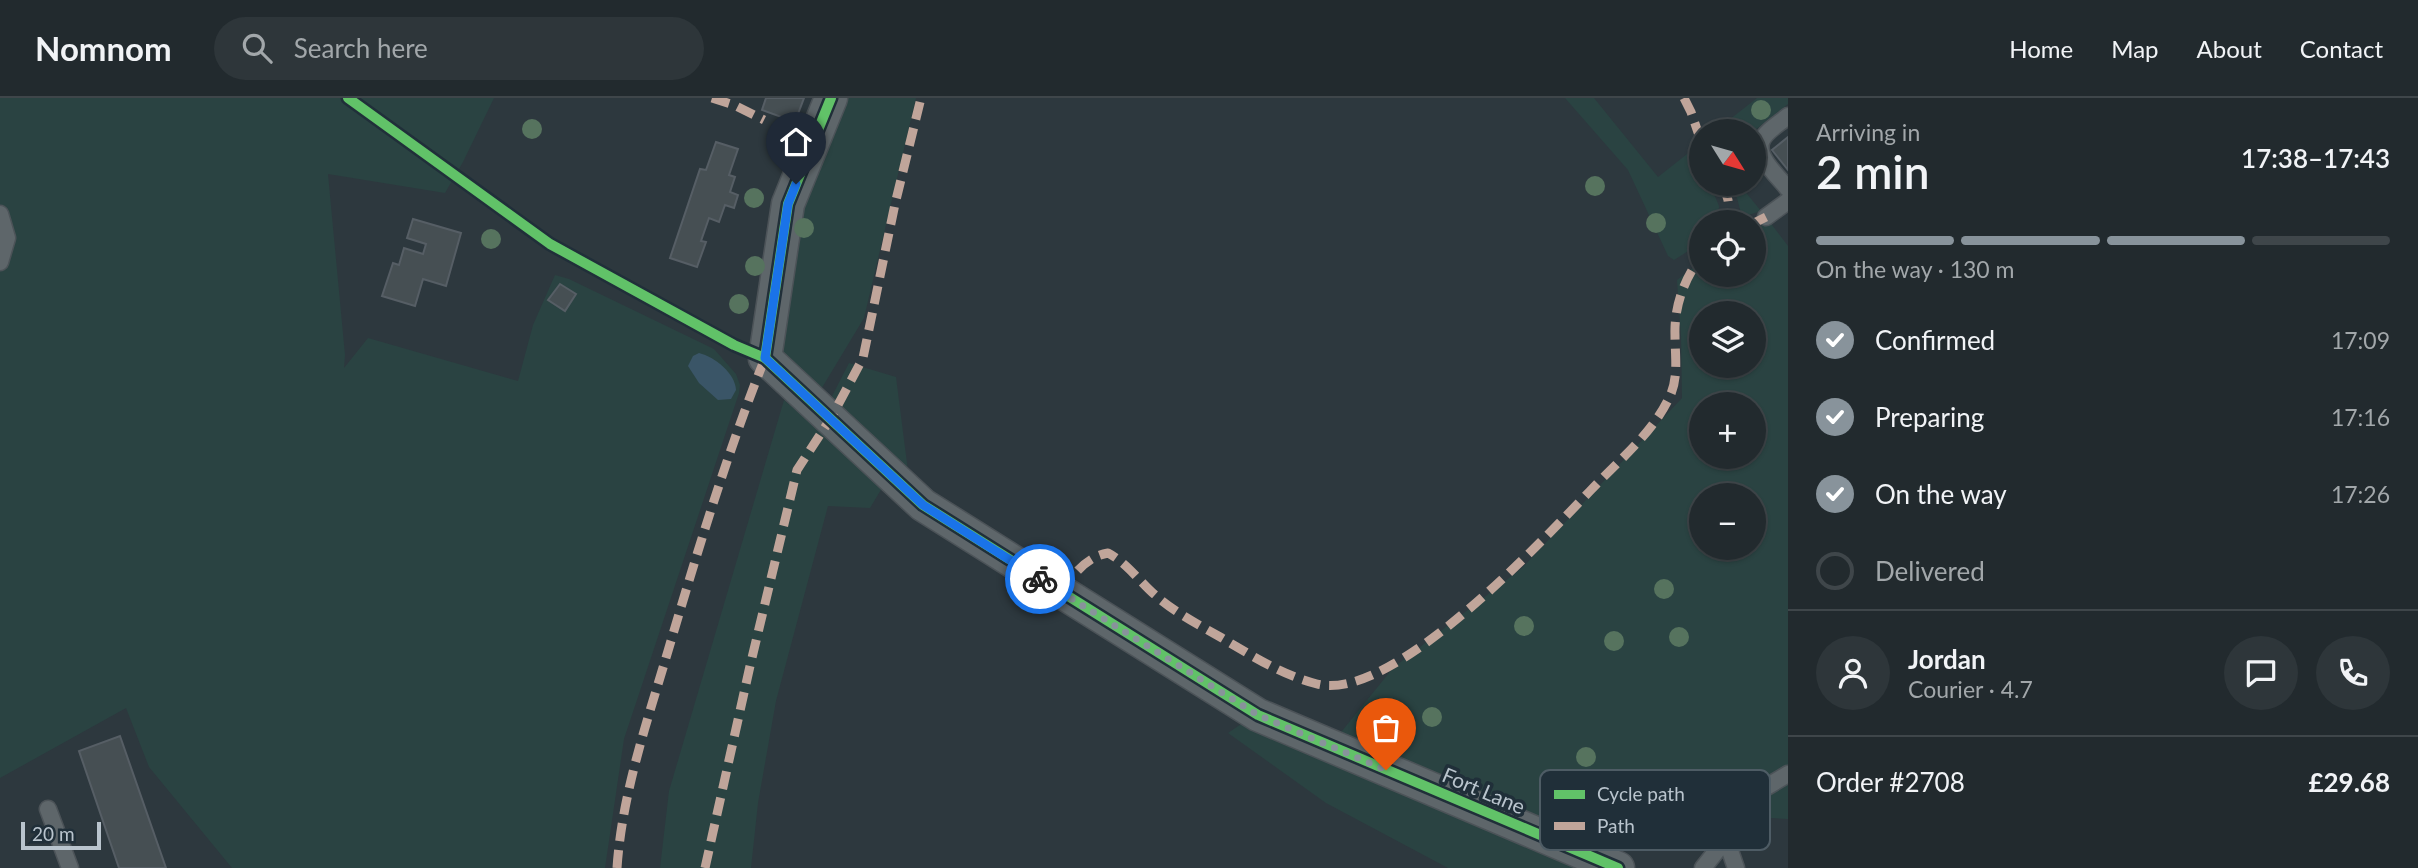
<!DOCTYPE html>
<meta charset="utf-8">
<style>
:root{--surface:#222a2e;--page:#2e363a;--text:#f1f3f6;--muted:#a2a7aa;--line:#3f464a;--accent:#88939b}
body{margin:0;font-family:Lato,sans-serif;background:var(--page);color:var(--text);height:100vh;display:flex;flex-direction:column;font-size:26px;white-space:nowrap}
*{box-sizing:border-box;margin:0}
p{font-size:23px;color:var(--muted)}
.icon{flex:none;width:38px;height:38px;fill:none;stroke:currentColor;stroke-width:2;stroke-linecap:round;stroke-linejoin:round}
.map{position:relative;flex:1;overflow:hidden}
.details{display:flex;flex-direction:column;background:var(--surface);width:630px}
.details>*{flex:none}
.needle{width:46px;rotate:127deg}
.buttons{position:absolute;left:1689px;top:21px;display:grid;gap:14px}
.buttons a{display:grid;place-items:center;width:77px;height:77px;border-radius:50%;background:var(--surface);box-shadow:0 2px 5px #0004,0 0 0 2px var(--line);font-size:35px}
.scale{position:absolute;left:21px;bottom:18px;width:80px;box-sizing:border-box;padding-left:7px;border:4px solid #b9c4cd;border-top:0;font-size:19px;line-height:24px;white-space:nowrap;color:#b9c4cd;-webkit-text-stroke:5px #202f39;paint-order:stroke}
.pin{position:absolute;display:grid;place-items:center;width:60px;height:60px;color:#fff;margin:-72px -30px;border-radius:50% 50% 50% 0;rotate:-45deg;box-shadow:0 0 7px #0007}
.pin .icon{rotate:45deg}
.courier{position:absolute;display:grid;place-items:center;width:70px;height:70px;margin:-35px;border:5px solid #1a73e8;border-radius:50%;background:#fff;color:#222;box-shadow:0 2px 9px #0007}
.head em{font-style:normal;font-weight:600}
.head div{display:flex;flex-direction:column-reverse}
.head{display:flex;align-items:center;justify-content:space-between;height:119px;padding:0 28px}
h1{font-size:46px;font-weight:600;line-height:52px}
.bar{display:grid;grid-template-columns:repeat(4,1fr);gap:10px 7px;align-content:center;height:84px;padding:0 28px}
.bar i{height:9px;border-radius:5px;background:var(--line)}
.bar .active{background:var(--accent)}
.bar p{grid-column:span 4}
.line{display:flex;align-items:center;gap:18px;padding:0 28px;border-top:2px solid var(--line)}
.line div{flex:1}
.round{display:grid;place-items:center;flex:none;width:74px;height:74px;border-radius:37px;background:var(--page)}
ol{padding:0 28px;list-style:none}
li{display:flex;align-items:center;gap:21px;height:77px}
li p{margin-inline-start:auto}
li .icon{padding:7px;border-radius:50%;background:var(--accent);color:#fff;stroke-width:4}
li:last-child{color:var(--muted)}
li i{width:38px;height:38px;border:4px solid var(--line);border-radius:50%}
header{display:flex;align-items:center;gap:42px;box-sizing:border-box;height:98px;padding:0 35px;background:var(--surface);border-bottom:2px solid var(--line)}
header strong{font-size:33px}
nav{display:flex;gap:38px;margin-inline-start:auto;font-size:24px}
.search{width:490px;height:63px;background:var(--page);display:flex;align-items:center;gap:18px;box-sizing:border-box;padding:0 24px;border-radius:38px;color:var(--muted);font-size:26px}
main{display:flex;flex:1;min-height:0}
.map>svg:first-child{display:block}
.green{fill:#2a4342;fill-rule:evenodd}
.water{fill:#3a5567}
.building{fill:#464f53;stroke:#565e65;stroke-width:2}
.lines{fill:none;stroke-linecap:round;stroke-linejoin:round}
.service-casing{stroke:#4c5358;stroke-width:19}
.minor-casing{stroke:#4c5358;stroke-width:35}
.service{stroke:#5e666a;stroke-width:16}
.minor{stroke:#5e666a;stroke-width:32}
.quiet{stroke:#c0a59a;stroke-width:9;stroke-dasharray:18 9;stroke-linecap:butt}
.cycleway-casing{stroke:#202f39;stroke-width:15}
.cycleway{stroke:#61c268;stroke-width:10}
.tree{fill:#56735e}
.done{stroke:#88939b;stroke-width:7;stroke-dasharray:0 12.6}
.route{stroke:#1a73e8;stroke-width:9}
.labels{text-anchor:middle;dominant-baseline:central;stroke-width:7;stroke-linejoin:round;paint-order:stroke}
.street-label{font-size:21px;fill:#b9c4cd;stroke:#202f39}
.key{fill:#202f39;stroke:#4e5c65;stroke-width:2}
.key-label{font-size:19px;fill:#b9c4cd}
</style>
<header>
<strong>Nomnom</strong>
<div class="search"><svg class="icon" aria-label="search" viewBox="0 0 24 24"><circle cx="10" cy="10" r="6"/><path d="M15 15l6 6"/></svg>Search here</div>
<nav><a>Home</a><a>Map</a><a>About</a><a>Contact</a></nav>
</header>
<main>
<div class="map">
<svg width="1788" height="770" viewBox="0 0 1788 770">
<rect width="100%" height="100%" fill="#2d383e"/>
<path class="green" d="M0,0H494L463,64L445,95L328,76L345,257L344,270L368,240L518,283L533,227L555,177L569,181L714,251L736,276L740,287L739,295L624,641L605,770H232L149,669L126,610L0,680Z
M844,0H916L864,220L817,298L775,260L789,128Z
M1565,0H1594L1658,79L1701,45V86H1710L1719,108L1718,124H1701V145L1674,162L1668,158L1628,72Z
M1757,0H1788V6L1754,33H1715Z
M1720,86H1739L1761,113L1742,119L1737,100Z
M1769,123L1788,148V721L1772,720L1718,728L1665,733L1537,719L1338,638L1393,570L1522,470L1682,300L1681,238L1677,182L1701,164V177H1754V132ZM1701,215H1754V268H1701ZM1701,306H1754V359H1701ZM1701,397H1754V450H1701Z
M849,265L896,279L908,373L828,306Z
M784,302L843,351L882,390L870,410L828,408L776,603L758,705L751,770H660L669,693Z
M1250,620L1595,770H1448L1326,705L1228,635Z"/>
<path class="water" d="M699,255C715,259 735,275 736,292L731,301L718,302L699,285L688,268L693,258Z"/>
<path class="building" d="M766,0H804L795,24L762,12Z
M1788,39V72L1772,52Z
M716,44L738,51L729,77L735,79L730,94L738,97L734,110L725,107L719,124L709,120L701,143L706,144L697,169L670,160L700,71L706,72Z
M413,121L461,135L446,188L423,181L415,208L382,198L393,165L399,167L404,150L423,156L426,146L407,140Z
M560,186L576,196L565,213L548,202Z
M120,638L166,770H119L79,653Z"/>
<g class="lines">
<defs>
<path id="service" d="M1788,18C1780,25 1766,33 1762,42C1754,58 1779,79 1788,91
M0,116L7,140L0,164
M1766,119L1788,103
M48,711L70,770
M1726,741L1736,770
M1703,770L1726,741L1736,713L1763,691L1788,676"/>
<path id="minor" d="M831,0L788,106L765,260L923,407L1258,617L1618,770"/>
</defs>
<use href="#service" class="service-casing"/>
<use href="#minor" class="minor-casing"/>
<use href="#service" class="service"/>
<use href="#minor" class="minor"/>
<path class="quiet" d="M712,0L734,7L764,22
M1684,0L1691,14L1701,43
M1723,86L1728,102L1730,124
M1754,125L1766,119
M1061,494C1074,476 1086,459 1108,455C1127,465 1139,483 1155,497C1174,514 1199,527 1222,540C1252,558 1282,577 1317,586C1392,605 1541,444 1590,393C1617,364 1652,336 1669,300C1679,281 1675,258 1675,237C1674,209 1684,181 1701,159
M617,770C622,696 647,624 668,553C697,455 727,355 765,260L762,259
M705,770L750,568L797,372L831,320L863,260L895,106L921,0"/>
<defs>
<path id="cycleway" d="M348,0L550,146L734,247L765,260L923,407L1258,617L1618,770
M765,260L788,106L831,0"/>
</defs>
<use href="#cycleway" class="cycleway-casing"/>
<use href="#cycleway" class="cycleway"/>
</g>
<g class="tree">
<circle cx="1761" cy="12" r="10"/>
<circle cx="532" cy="31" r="10"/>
<circle cx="1595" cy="88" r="10"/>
<circle cx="754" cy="100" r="10"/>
<circle cx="1656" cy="125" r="10"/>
<circle cx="804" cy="130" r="10"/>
<circle cx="491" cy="141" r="10"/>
<circle cx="755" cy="168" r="10"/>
<circle cx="739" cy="206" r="10"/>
<circle cx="1664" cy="491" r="10"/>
<circle cx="1524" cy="528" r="10"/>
<circle cx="1679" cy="539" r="10"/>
<circle cx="1614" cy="543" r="10"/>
<circle cx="1432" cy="619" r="10"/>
<circle cx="1586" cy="659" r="10"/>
</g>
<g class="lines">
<path class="done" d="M1040,481L1258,617L1386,672"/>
<path class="route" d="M796,86L788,106L765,260L923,407L1040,481"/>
</g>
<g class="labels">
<g class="street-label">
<text transform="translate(1484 692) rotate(23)">Fort Lane</text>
</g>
</g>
<rect x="1540" y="672" width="230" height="80" rx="10" class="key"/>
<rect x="1554" y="692" width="31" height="9" fill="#61c268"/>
<rect x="1554" y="724" width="31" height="8" fill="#c0a59a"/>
<g class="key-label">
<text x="1597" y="703">Cycle path</text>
<text x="1597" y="735">Path</text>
</g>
</svg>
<div class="buttons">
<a><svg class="needle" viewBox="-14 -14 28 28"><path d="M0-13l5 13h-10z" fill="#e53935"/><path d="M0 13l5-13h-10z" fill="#a2a7aa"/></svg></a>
<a><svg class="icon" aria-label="locate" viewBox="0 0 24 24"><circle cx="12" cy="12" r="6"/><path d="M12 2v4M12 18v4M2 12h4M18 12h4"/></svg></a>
<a><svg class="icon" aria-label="layers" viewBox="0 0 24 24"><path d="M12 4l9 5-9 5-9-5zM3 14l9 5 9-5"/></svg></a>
<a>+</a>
<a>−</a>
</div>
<div class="scale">20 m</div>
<div class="pin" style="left:1386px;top:672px;background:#ea580c"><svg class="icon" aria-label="bag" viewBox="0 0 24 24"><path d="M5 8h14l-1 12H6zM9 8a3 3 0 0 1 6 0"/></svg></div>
<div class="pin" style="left:796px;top:86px;background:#1f2937"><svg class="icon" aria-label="home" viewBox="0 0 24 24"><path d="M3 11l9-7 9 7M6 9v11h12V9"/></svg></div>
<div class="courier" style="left:1040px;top:481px"><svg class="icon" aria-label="bike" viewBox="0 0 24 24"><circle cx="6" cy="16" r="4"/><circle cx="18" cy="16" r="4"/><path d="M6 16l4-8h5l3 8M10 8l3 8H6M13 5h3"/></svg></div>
</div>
<section class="details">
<div class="head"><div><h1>2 min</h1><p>Arriving in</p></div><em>17:38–17:43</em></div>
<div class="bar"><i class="active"></i><i class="active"></i><i class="active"></i><i></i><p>On the way · 130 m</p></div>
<ol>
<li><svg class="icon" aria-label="check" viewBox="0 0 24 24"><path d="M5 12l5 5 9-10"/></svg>Confirmed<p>17:09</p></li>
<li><svg class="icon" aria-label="check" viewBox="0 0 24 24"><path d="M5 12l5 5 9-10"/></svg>Preparing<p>17:16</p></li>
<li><svg class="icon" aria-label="check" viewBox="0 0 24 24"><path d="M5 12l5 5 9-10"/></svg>On the way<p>17:26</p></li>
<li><i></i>Delivered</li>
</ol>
<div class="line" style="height:126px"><a class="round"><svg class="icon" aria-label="person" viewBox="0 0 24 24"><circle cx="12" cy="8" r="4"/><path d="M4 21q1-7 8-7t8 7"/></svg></a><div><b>Jordan</b><p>Courier · 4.7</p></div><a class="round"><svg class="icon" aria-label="chat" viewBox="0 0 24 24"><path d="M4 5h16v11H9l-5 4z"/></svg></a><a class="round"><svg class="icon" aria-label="phone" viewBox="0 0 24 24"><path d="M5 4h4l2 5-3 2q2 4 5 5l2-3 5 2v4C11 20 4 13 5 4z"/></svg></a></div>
<div class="line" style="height:91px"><div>Order #2708</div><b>£29.68</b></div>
</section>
</main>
